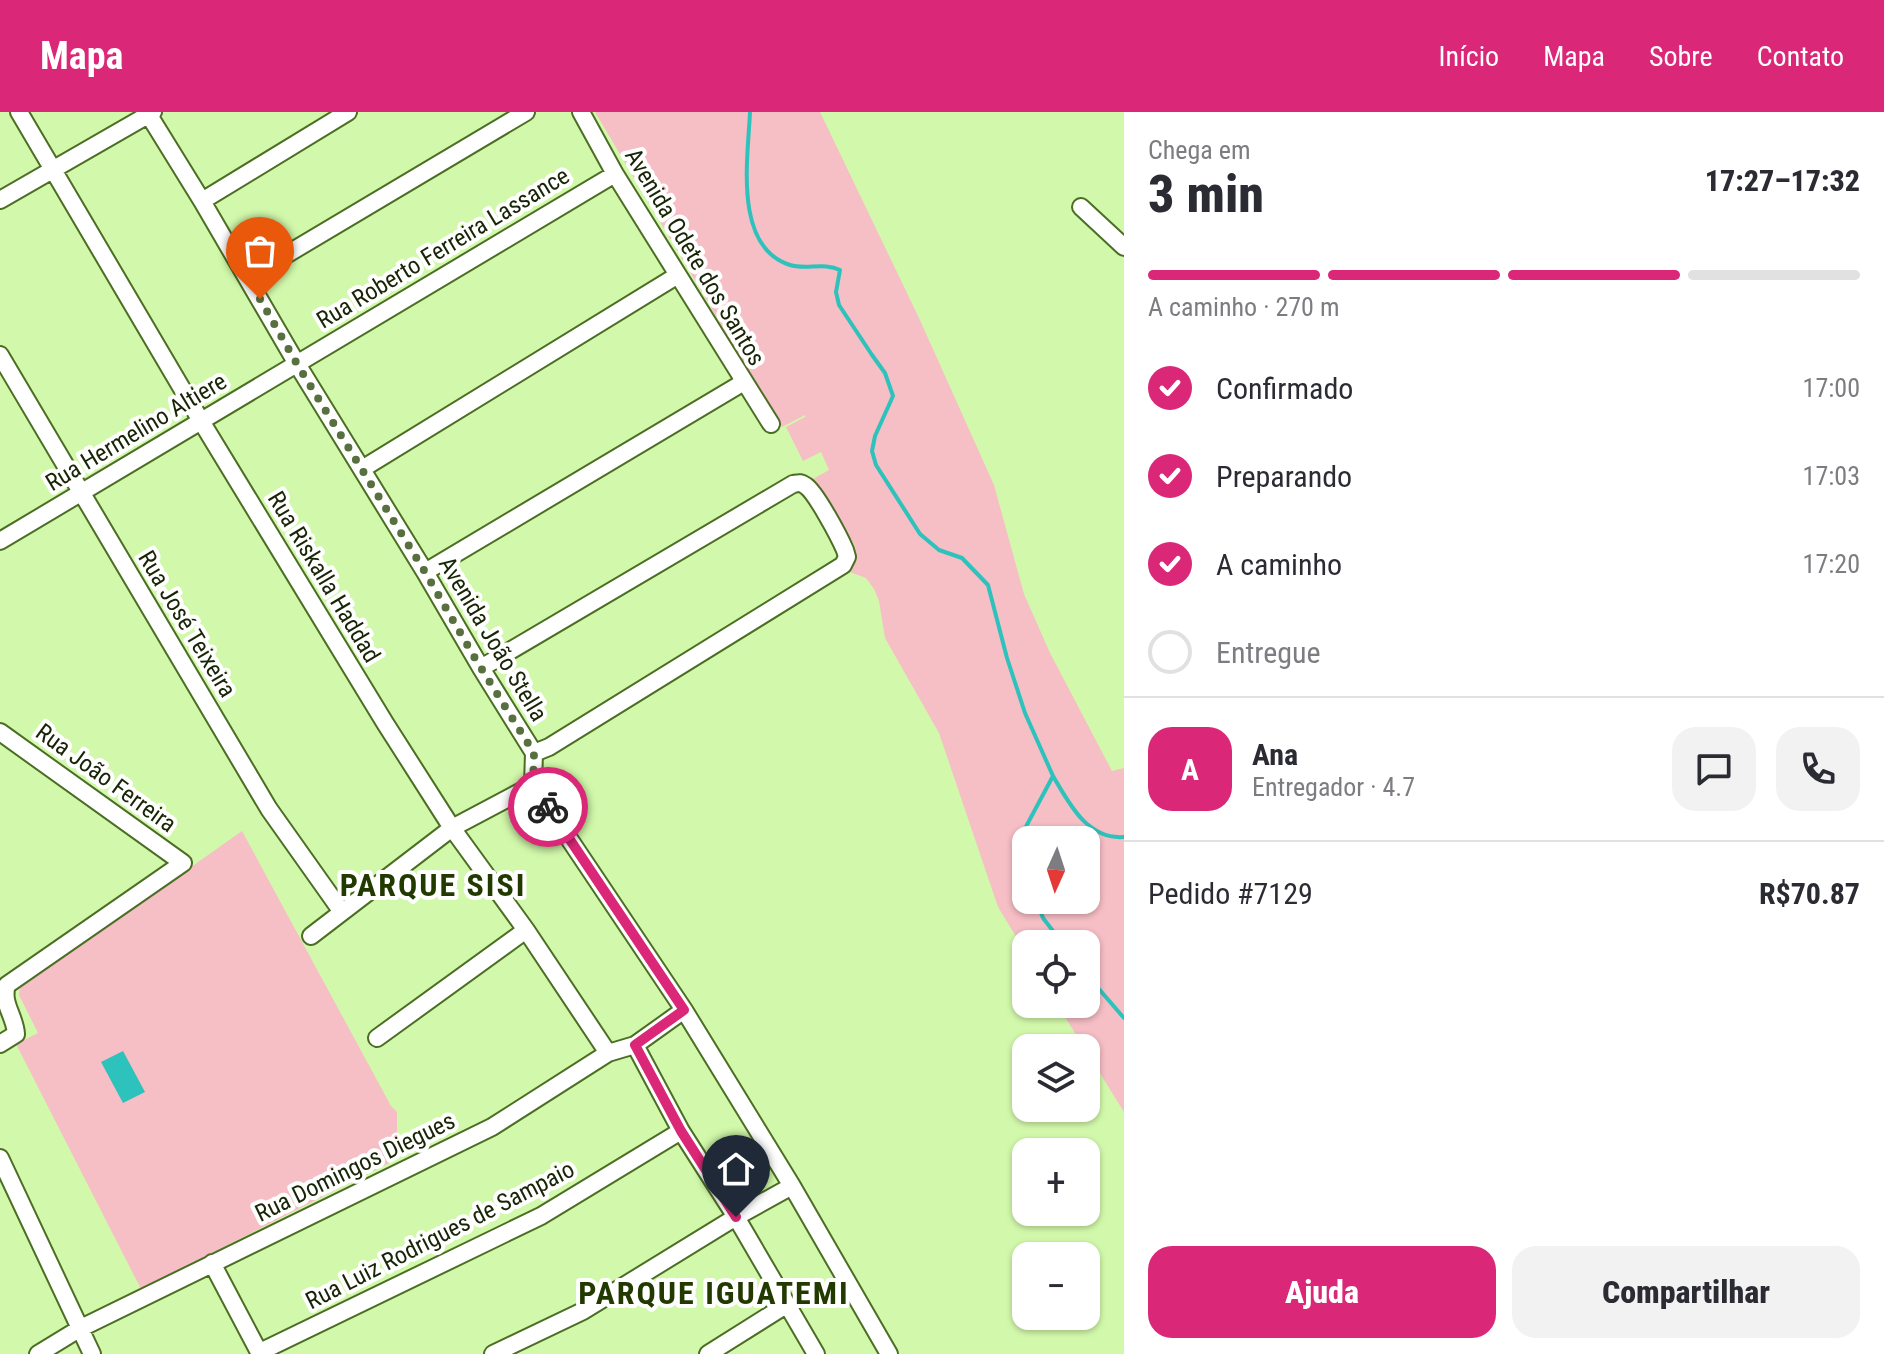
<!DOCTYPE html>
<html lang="pt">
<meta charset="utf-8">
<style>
:root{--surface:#fff;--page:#f2f2f3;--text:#2b2b33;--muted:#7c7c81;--line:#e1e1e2;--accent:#db2777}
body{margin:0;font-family:"Roboto Condensed",sans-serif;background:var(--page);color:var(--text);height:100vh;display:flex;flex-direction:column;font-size:30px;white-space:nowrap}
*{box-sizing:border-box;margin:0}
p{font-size:26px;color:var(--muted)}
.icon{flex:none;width:44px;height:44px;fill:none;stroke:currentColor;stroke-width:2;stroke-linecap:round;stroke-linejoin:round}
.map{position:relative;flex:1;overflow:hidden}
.details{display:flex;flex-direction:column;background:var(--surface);width:760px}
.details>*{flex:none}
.needle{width:52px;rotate:183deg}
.controls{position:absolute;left:1012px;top:714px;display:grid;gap:16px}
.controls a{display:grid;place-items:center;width:88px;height:88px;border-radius:16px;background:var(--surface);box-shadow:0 2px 6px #0004;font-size:40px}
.pin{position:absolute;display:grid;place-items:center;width:68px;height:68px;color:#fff;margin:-82px -34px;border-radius:50% 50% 50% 0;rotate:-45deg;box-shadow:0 0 8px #0007}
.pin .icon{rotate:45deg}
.courier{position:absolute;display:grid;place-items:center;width:80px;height:80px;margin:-40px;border:6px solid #db2777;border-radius:50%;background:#fff;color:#222;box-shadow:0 2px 10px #0007}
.summary em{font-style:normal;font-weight:800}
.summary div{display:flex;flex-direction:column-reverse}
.summary{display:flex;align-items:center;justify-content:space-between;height:136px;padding:0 24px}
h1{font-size:52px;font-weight:800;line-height:60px}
.bar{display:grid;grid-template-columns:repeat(4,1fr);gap:12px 8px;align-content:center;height:96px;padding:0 24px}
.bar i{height:10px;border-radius:6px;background:var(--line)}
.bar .current{background:var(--accent)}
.bar p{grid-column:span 4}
.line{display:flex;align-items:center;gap:20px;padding:0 24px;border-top:2px solid var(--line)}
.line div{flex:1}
.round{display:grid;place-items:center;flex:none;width:84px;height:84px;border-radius:24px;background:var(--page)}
ol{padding:0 24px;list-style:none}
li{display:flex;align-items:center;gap:24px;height:88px}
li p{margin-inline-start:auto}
li .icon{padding:8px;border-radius:50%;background:var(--accent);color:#fff;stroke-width:4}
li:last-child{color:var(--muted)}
li i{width:44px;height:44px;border:4px solid var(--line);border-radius:50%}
.action{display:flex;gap:16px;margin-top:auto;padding:16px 24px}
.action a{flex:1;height:92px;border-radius:24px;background:var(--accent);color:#fff;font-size:32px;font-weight:800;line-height:92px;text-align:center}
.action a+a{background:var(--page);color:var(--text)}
header{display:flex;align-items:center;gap:48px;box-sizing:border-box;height:112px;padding:0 40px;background:var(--accent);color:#fff}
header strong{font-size:38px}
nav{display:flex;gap:44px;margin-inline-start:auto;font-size:28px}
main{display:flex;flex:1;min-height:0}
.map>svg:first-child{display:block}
.green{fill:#f6bec5;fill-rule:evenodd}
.water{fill:#2ec2bc}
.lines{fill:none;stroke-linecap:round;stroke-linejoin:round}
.stream{stroke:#2ec2bc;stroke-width:4}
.minor-casing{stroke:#4c6e24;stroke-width:20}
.minor{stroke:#fff;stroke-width:16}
.done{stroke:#586f40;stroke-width:8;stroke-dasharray:0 14.4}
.route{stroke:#db2777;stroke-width:10}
.labels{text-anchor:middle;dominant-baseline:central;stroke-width:8;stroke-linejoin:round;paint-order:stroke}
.street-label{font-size:24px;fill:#172506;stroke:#fff}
.district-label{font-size:32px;font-weight:bold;letter-spacing:2px;fill:#223a00;stroke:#fff}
</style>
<header>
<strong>Mapa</strong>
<nav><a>Início</a><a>Mapa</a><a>Sobre</a><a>Contato</a></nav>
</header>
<main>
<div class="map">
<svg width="1124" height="1242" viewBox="0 0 1124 1242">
<rect width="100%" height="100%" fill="#d2f9ab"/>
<path class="green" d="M595,0H820L919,206L994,373L1024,482L1050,541L1112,659L1124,656V1000L1057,892H1086V832H1026V841L998,795L939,621L885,526L879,489L874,477L866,466L850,460L856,445L855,434L813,367L829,358L821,340L803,349L786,315L805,305V303L782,315ZM1026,728H1086V788H1026Z
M242,719L391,994L397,1000V1047L141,1177L16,932L38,921L19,883L20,876Z"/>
<path class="water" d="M123,939L145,980L123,991L101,950Z"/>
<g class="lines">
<path class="stream" d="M750,0C748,46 733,135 790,153C806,158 824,150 840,158L836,180L839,193L872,243L885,261L893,284L875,324L872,339L876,353L920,422L939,438L962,446L988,473L1007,546L1025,601L1053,664L1014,737L1026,765
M1053,664C1069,691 1087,728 1124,725
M1036,788L1043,806L1063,832
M1086,862L1124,906"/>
<defs>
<path id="minor" d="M19,0L201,309L385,611L452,716L526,818L608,941
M147,0L202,89L297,252L425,460L481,556L534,641L533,673L684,898L792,1074L889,1242
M581,0L615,62L771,312
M0,88L153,0
M202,89L348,0
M1081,95L1124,135
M247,166L526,0
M0,243L269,697L342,800
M362,357L678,163
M0,429L615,62
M425,460L744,270
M481,556L793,372C799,371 800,370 806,374C816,381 839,424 845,438L847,445L843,453L549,635L534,641
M0,620L183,751L7,873C1,891 15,904 16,922L0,932
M311,824L452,716L533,673
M377,926L526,818
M635,933L681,1019L736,1105L816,1242
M0,1046L92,1242
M212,1151L260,1242
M260,1240L541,1104L681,1019
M38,1242L79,1217L492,1015L608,941L635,933L684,898
M493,1242L583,1199L736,1105L792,1074
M708,1242L786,1193"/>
</defs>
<use href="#minor" class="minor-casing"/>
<use href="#minor" class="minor"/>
</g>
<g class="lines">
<path class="done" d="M260,187L297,252L425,460L476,548L534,641L533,673L548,695"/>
<path class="route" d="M548,695L684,898L635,933L681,1019L736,1105"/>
</g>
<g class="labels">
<g class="street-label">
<text transform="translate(443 136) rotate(-31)">Rua Roberto Ferreira Lassance</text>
<text transform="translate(695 145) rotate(59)">Avenida Odete dos Santos</text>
<text transform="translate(136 320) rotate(-31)">Rua Hermelino Altiere</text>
<text transform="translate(324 465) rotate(59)">Rua Riskalla Haddad</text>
<text transform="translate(187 512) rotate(59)">Rua José Teixeira</text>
<text transform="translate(493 527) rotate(59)">Avenida João Stella</text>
<text transform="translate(106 666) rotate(36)">Rua João Ferreira</text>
<text transform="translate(355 1055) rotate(-26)">Rua Domingos Diegues</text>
<text transform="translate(440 1123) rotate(-27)">Rua Luiz Rodrigues de Sampaio</text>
</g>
<g class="district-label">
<text x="433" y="773">PARQUE SISI</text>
<text x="714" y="1181">PARQUE IGUATEMI</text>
</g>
</g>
</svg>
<div class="controls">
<a><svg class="needle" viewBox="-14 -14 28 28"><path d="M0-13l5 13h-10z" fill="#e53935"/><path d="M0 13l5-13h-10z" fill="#7c7c81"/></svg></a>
<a><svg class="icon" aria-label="locate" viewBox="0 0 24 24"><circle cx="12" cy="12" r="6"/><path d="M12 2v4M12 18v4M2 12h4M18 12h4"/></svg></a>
<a><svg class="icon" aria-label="layers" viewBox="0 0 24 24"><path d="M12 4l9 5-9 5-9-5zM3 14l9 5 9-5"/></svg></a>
<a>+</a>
<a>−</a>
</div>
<div class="pin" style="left:260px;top:187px;background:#ea580c"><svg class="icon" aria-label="bag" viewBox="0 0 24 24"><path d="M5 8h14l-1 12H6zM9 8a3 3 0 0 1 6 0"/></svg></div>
<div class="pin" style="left:736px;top:1105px;background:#1f2937"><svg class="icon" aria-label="home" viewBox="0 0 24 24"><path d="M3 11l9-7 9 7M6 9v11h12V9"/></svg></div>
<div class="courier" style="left:548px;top:695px"><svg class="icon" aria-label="bike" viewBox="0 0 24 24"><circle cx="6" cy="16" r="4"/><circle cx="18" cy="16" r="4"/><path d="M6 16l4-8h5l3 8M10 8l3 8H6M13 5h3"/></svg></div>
</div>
<section class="details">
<div class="summary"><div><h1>3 min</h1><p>Chega em</p></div><em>17:27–17:32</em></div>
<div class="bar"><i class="current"></i><i class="current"></i><i class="current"></i><i></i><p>A caminho · 270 m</p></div>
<ol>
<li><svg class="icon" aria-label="check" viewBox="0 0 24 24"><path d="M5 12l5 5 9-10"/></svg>Confirmado<p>17:00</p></li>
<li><svg class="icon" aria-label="check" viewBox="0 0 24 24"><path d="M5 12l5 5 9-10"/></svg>Preparando<p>17:03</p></li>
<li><svg class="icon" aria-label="check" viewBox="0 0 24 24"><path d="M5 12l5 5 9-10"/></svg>A caminho<p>17:20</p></li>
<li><i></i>Entregue</li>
</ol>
<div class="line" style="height:144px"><b class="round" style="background:var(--accent);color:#fff">A</b><div><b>Ana</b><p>Entregador · 4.7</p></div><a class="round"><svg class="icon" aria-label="chat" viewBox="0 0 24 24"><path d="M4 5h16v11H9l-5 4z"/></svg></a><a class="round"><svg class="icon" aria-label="phone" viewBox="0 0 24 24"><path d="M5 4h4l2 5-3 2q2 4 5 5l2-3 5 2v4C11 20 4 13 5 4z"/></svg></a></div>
<div class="line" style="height:104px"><div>Pedido #7129</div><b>R$70.87</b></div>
<div class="action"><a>Ajuda</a><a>Compartilhar</a></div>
</section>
</main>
